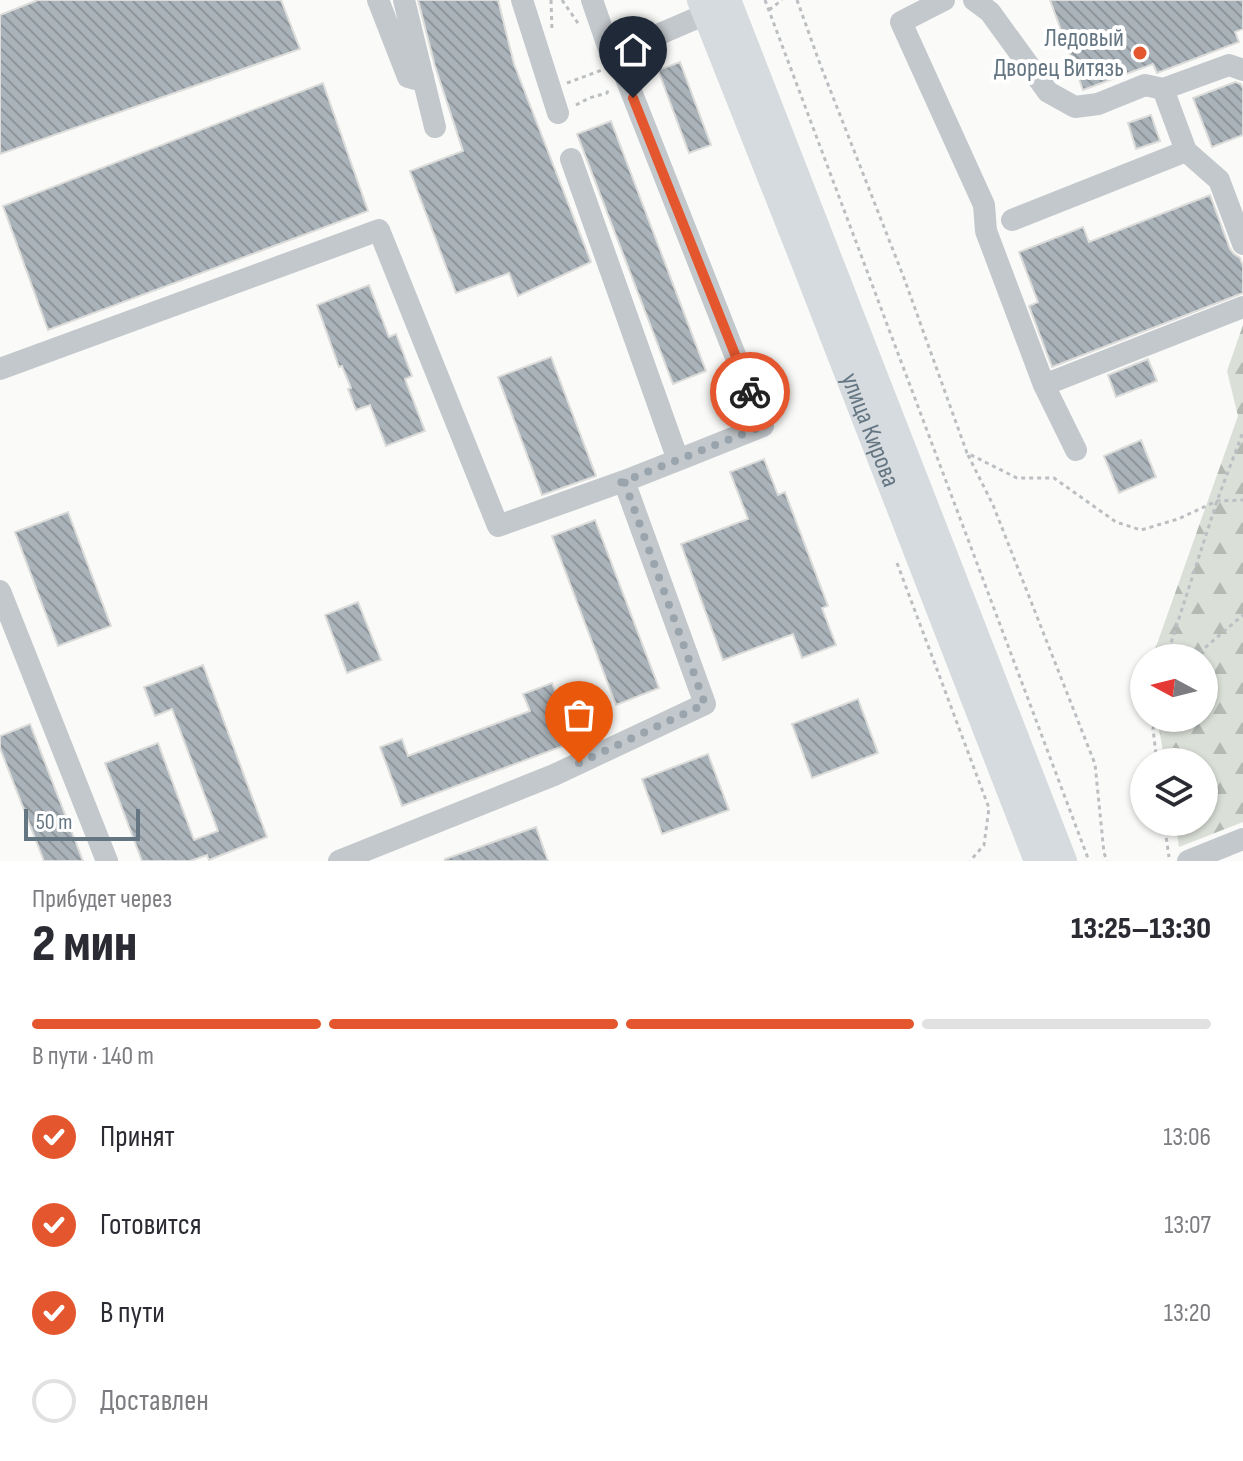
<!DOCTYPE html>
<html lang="ru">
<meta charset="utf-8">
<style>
:root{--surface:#fff;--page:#f7f7f7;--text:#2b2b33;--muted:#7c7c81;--line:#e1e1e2;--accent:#e4572e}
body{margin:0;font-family:"Sofia Sans Condensed",sans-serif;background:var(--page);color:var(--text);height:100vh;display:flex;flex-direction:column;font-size:30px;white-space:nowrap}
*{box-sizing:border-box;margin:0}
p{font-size:26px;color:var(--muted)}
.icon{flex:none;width:44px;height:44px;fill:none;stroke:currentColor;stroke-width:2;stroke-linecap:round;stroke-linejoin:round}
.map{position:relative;height:861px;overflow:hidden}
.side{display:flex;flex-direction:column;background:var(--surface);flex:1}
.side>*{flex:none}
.needle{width:52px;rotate:277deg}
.fabs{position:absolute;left:1130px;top:644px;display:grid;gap:16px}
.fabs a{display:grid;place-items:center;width:88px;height:88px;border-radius:50%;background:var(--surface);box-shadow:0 2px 6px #0004;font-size:40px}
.scale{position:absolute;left:24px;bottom:20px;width:116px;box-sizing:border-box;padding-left:8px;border:4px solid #657683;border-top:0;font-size:22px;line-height:28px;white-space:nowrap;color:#657683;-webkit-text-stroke:6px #fff;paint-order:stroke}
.pin{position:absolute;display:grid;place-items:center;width:68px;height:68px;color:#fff;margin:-82px -34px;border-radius:50% 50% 50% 0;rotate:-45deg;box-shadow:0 0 8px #0007}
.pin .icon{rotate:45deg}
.courier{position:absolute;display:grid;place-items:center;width:80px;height:80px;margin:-40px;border:6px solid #e4572e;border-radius:50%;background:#fff;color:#222;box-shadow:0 2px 10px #0007}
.summary em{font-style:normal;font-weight:800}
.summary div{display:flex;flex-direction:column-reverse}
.summary{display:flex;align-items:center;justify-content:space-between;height:136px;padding:0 32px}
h1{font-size:52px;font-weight:800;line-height:60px}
.bar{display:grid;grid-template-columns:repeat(4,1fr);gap:12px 8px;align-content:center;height:96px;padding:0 32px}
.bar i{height:10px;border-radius:6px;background:var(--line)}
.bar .on{background:var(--accent)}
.bar p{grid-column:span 4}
ol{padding:0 32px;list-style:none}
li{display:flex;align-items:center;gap:24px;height:88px}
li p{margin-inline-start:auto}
li .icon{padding:8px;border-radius:50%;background:var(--accent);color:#fff;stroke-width:4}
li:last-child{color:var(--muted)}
li i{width:44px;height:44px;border:4px solid var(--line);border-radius:50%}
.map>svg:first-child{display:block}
.forest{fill:url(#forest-firs)}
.building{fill:url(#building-back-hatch);stroke:#dcdcda;stroke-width:2}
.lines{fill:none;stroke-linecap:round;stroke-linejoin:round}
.path{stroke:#bbbfc2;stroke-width:3;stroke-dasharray:4 4;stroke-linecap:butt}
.minor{stroke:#c3c8cc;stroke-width:22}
.major{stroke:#d6dbdf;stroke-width:28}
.done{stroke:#99a4ac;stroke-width:8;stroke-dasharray:0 14.4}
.route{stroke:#e4572e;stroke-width:10}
.poi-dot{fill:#e4572e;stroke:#fff;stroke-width:3}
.labels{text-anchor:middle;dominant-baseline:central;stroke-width:8;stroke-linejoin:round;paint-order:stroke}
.poi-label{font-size:26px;fill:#657683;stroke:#fff;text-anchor:end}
.street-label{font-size:26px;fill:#657683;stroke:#fff}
</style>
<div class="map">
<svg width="1243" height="861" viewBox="0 0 1243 861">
<defs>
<pattern id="forest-firs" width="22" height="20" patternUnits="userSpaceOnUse" patternTransform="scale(2)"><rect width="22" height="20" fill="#dadfd7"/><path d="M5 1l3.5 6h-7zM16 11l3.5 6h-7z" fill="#b4b9b4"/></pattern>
<pattern id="building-back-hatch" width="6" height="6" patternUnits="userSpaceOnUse" patternTransform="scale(2)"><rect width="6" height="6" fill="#aab3b9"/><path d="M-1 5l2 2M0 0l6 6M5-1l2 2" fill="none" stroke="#8e969c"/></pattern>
</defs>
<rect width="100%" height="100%" fill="#fafaf8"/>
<path class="forest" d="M1243,325V822L1179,847L1175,822H1204V762H1165L1157,718H1204V658H1152L1238,416L1227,371Z"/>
<path class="building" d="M38,0H281L300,49L0,154V15Z
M418,0H498L514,64L591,262L518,296L509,273L456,293L410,171L463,151L435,66Z
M1050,0H1243V29L1235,32L1239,42L1157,73L1153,64L1083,90Z
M680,62L711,145L689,153L658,70Z
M1235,82L1241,84L1243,89V135L1212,147L1193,98Z
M323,83L368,211L48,330L3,206Z
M1151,115L1160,141L1136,149L1128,123Z
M611,121L706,371L673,384L577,134Z
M1210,195L1230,249L1234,254L1240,258L1243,266V293L1052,367L1029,306L1038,302L1019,252L1083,227L1089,242Z
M369,285L389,337L396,334L412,376L405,379L425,431L386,446L370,405L356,410L348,389L351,388L342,366L339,367L317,305Z
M551,357L596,476L542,495L498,377Z
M1148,359L1157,381L1116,397L1108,375Z
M1141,440L1156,477L1119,493L1104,456Z
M764,459L778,495L785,492L828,606L822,608L836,645L802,658L793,634L723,660L681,544L748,519L730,472Z
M68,512L111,626L58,646L15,532Z
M595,520L659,688L616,705L552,536Z
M358,602L381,660L347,673L325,615Z
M203,665L267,837L209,860L207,855L190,861H142L105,763L158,743L194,840L218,831L172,709L155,716L144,687Z
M552,683L574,742L402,806L380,747L402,739L408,756L530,711L523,694Z
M858,699L878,753L812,778L792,724Z
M30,724L83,861H44L0,748V736Z
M708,754L729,810L662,834L642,779Z
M536,827L548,861H445V859Z"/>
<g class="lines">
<path class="path" d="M551,0L552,30
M562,0L580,26
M765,0L1089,861
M797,0L820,64L904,278L967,453L1017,478H1054L1116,522L1141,530L1178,519L1217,501L1243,500
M769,10L782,0
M567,83L602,70
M576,105L589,98L607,93L609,87
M968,455L993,505L1095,764L1104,853L1107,861
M897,563L989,808L984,845L970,861
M1168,658L1171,643L1217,501L1243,432
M1193,658L1243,615
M1156,718L1153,729L1157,762
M1164,822L1169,857"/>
<path class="minor" d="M378,0L408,77L415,79L423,77
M404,0L435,127
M522,0L558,113
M592,0L611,55L706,14
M944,0L901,22L984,205L986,231L1044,385L1076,450
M974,0L990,12L1048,92L1075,107L1098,104L1145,85L1163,89L1229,65L1243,70
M616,53L763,426L678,460
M1186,151L1219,180L1243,244
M571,159L678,460L617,484
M1012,220L1186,151L1163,89
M0,369L379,230L498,526L624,481L705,704L554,775L339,861
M1044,385L1243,307
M0,591L107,861
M1188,861L1243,839"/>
<g class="major">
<path id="s1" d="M701,0L805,262L1038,861"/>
<path d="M727,0L1063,861"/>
</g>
</g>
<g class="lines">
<path class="done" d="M579,763L705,704L624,481L617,484L763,426L750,392"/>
<path class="route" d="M633,98L750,392"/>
</g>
<circle class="poi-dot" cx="1140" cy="53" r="8"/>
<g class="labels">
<g class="poi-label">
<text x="1124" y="38">Ледовый<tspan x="1124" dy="30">Дворец Витязь</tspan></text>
</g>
<g class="street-label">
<text stroke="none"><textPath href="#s1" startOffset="462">улица Кирова</textPath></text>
</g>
</g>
</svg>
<div class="fabs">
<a><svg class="needle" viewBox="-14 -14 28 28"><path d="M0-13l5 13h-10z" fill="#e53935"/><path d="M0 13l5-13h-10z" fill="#7c7c81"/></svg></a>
<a><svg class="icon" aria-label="layers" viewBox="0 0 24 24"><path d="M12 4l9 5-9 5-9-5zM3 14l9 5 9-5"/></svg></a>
</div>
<div class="scale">50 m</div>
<div class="pin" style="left:579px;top:763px;background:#ea580c"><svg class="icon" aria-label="bag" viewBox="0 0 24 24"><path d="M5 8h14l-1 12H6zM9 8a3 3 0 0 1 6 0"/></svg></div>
<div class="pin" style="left:633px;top:98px;background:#1f2937"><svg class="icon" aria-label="home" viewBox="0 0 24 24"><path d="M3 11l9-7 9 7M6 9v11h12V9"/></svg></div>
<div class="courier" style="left:750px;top:392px"><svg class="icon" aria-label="bike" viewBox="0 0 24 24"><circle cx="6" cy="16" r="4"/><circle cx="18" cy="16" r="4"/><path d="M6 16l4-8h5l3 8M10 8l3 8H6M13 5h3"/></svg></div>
</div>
<section class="side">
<div class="summary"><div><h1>2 мин</h1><p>Прибудет через</p></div><em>13:25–13:30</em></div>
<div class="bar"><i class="on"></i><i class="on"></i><i class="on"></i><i></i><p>В пути · 140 m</p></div>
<ol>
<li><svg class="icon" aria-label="check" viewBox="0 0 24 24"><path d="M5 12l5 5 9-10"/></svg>Принят<p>13:06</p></li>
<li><svg class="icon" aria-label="check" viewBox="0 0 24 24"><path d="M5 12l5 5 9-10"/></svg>Готовится<p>13:07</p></li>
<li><svg class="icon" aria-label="check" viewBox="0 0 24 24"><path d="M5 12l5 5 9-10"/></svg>В пути<p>13:20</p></li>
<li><i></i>Доставлен</li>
</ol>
</section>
